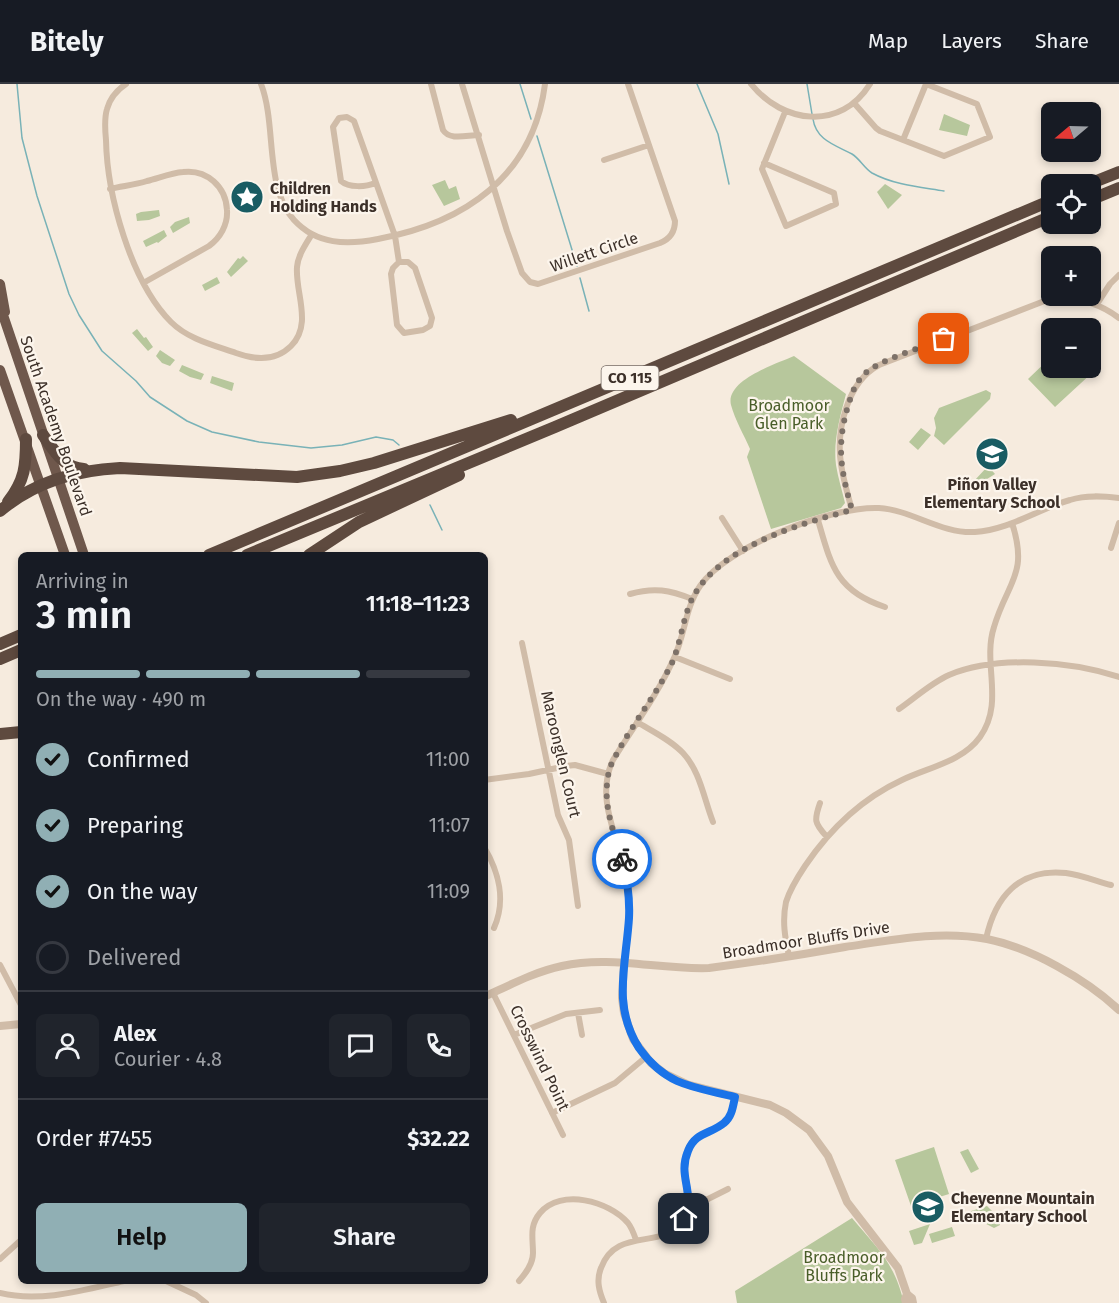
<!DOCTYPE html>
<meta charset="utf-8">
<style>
:root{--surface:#171b24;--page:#20242c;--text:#f1f3f6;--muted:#9ea1a6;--line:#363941;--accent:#90afb4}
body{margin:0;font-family:"Fira Sans",sans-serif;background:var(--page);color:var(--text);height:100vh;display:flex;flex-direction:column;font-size:22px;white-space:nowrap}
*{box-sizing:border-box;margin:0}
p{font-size:20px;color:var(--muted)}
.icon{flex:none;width:33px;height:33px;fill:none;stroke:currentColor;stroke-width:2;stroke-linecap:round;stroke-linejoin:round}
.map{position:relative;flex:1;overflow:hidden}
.panel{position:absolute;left:18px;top:468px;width:470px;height:732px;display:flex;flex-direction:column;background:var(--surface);border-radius:9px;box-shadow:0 3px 9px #0003}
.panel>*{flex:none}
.needle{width:39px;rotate:251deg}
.tools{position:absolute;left:1041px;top:18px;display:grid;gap:12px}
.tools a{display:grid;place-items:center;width:60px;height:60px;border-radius:9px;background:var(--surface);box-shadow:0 3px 9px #0003;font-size:30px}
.pin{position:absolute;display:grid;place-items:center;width:51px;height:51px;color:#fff;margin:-26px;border-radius:12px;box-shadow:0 3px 9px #0006}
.courier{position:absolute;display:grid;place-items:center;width:60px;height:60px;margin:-30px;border:4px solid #1a73e8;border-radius:50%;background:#fff;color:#222;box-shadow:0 2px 8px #0007}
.headline em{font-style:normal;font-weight:600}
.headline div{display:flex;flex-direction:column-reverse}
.headline{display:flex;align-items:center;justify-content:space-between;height:102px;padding:0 18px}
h1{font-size:39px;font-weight:600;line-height:45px}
.bar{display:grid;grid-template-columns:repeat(4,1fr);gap:9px 6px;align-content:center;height:72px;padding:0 18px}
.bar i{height:8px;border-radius:4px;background:var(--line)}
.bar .on{background:var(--accent)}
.bar p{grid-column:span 4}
.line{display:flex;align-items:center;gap:15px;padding:0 18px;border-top:2px solid var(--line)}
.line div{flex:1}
.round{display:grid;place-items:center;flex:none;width:63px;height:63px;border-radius:9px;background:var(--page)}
ol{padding:0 18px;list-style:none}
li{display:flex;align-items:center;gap:18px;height:66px}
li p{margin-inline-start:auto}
li .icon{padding:6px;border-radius:50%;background:var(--accent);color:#111;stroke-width:4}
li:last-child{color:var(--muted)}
li i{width:33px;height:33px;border:3px solid var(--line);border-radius:50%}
.cta{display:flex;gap:12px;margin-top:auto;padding:12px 18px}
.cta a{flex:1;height:69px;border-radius:9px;background:var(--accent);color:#111;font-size:24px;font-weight:600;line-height:69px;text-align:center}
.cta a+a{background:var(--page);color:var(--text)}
header{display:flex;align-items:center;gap:36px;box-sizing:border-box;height:84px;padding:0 30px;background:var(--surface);border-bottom:2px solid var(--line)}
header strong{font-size:28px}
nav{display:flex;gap:33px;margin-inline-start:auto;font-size:21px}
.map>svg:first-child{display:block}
.green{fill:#b7c79c}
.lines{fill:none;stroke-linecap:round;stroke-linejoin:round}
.stream{stroke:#79b2b7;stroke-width:1.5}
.minor{stroke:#d0bca8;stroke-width:6}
.tertiary{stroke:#d0bca8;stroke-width:8}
.trunk{stroke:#6f584c;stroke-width:10}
.motorway{stroke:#5e4a3f;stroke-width:12}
.done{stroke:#7d7168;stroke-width:6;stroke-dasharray:0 10.8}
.route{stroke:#1a73e8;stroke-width:8}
.labels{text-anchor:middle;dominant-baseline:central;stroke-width:4.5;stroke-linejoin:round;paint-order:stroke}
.shield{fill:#fcf5ec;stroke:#766b64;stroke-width:1.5}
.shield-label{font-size:15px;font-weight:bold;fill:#3c3029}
.poi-label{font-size:16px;font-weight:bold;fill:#3c3029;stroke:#fcf5ec;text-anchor:start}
.street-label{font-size:16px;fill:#3c3029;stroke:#fcf5ec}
.park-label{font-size:16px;fill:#495e29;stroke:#fcf5ec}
</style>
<header>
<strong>Bitely</strong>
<nav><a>Map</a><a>Layers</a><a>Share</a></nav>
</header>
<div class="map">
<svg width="1119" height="1219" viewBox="0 0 1119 1219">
<rect width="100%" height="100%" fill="#f6ebde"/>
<path class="green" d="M944,30L970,41L967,52L939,46Z
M445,96L449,105L456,102L460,115L444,122L432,101Z
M885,100L902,111L888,125L877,108Z
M159,126L160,132L149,136L137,137L136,130L141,128Z
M189,133L190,139L173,149L170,143L175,138Z
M164,146L167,152L158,159L157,158L146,163L143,157Z
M243,172L248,177L231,193L227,188L238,174L240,175Z
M217,193L220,199L205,207L202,201Z
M137,245L144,254L146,253L153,263L148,267L132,249Z
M160,266L175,276L170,282L162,279L156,272Z
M794,272L846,310C840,333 833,357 836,381C838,394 842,406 845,419L841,424L771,445L747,373L750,365C744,351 735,336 731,321C725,296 776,280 794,272Z
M1051,273L1052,284H1089L1093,288L1055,323L1028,295Z
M182,281L204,290L201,296L190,293L179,287Z
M212,292L234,299L232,307L210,299Z
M986,306L991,309L990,315L944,361L934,352L936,344L934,334L939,324Z
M921,344L931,351L918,366L909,358Z
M988,382L995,390L979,400L974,397Z
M934,1063L949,1110L911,1122L895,1076Z
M968,1065L979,1085L971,1089L960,1068Z
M987,1122L995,1130L1000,1141L994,1144L965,1129Z
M852,1134C878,1165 894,1178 904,1219H737L735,1207Z
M930,1140L922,1159L914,1161L909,1147Z
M952,1143L955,1152L932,1159L929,1150Z"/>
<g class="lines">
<path class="stream" d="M17,0L22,54L37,112L69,210L79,231L102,267L136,297L150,313L187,337L212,348L259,358L311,364L342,361L376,353L393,356L399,361
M520,0L531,35
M697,0L718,50L729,100
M807,0L812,30
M813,35C816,56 835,61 852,70C860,75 864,84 872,89C894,101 920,103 944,107
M537,52L577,182
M580,194L589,227
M430,421L442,446"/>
<path class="minor" d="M126,0C117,6 110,14 107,25C104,35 105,46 106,56C107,111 131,198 171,238C188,255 213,261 236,269C255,276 275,278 291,262C313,240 295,209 297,183C298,171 306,160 312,150
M261,0C277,41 264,103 294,136C317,161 347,161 378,155C464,139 533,93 545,0
M431,0L443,46C450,57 467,51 479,51
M462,0L507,147L522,189L530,198L538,200L660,159C670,155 675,148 675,137L628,0
M751,0C783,40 841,47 870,0
M854,19L876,44L880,47L944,72L990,53L977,20L926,0L903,56
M604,76L649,61
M764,79L834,109L836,120L786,142L762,85L785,28
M375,99C366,103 349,104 341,97L333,43L339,34L347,33L354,37L395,152L399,178
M110,105C122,102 135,101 147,97C159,94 171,89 183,88C207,85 226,103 227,126C228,141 220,154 209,162L145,198
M399,178H408L415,184L432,234L430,242L423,246L404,249L397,241L391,190L393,184Z
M1097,220L1110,200L1119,191
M852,426C848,411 843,395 841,380C836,346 847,298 879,281L1047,216C1073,212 1098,218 1119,234
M722,434L743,467
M818,436C831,481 836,507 885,523
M1111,464L1119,439
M630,510C654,503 670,506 692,515
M522,559L558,731L569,756L578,822
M675,573L730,595
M899,625C915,614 931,599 949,591C997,571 1071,577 1119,593
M637,638C652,647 671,656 683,669C700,687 704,715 713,738
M484,696L529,690L566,682L575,681L608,690
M820,719C814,736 814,739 827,753
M484,763C499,788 506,817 494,844
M986,855C995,813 1019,784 1066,789C1081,791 1096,797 1111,801
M789,872C785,854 782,837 786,818C790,805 797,794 805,782C830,745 861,715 902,696C929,683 962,678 980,653C1005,618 982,580 994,543C1007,498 1029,491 1012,439
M624,879C627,852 632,824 627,796C620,756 594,716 613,676C634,642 658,610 674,574C685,551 685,524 700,502C727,462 831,422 879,424C912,426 941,450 975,448C1009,446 1038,425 1070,416C1086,411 1102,412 1119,414
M0,881L21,921
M493,909L563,1051
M578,929L582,951
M514,951L566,930L600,926
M552,1029L615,999L646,973
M690,1117L708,1115L728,1105
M0,1175L21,1156
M166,1197L196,1211L206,1219
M519,1197C526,1189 533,1180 533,1169C533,1154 529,1142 540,1129C561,1104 609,1117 628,1139C632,1144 634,1150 636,1156
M0,1209C40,1219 84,1206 124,1197
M604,1219C599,1207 596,1196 601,1184C616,1142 664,1167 684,1136C698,1113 677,1089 688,1065C696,1048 713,1049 725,1038C732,1032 733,1022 735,1013"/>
<path class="tertiary" d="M624,879L622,914L624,929L633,955L651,979L664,989L689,1001L770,1021L786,1029L809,1046L828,1072L847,1118L898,1184L907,1210L912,1214L913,1219
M484,913C510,901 534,888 562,882C610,871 660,886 709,884C755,878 800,871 845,863C892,856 940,846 987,855C1031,864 1086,895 1119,926
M0,942L21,940
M906,1219L905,1215L907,1210"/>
<path class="trunk" d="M0,200L5,228
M0,222L84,471
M0,286L65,471"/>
<path class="motorway" d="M1089,100L1119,88
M1090,116L1119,104
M43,351C54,366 63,384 84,385
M8,418C25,396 26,382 26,355
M0,427C34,398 77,386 120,384L297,393L340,387L374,379L511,336
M209,471L1052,116
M247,471L555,343L1052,132
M309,471L359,438L459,391
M0,560L21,551
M0,575L21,566
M0,650L21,648"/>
</g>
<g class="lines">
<path class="done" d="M622,775C612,743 601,717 610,683C627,647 653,616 671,581C681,560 682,536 692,515C718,463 799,440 852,426C841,387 836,362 848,322C852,309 856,296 868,287C885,274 923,263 944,255"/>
<path class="route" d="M622,775C627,794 630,814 629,834C626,881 612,922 639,964C649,978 662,990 677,997C695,1005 716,1008 735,1013C733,1022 732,1033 724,1039C711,1050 695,1048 688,1067C677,1093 696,1108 684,1135"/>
</g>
<defs>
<symbol id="sight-disc" viewBox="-11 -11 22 22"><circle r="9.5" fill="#195c63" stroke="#fcf5ec"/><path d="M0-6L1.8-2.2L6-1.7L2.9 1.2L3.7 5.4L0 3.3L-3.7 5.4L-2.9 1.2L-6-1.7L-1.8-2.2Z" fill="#fff"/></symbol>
<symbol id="school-disc" viewBox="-11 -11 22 22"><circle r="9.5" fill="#195c63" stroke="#fcf5ec"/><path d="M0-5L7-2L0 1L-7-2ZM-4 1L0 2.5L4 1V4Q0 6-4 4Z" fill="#fff"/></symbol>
</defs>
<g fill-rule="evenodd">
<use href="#sight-disc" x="228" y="94" width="38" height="38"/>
<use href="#school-disc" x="973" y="351" width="38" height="38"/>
<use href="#school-disc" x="909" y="1104" width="38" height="38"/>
</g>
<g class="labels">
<rect class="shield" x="601.5" y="282" width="57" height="24" rx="4.5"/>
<g class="shield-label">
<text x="630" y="294">CO 115</text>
</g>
<g class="poi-label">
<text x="270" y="104">Children<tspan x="270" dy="18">Holding Hands</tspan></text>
<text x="992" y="400" text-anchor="middle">Piñon Valley<tspan x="992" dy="18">Elementary School</tspan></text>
<text x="951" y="1114">Cheyenne Mountain<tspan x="951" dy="18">Elementary School</tspan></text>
</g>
<g class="street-label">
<text transform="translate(594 168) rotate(-19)">Willett Circle</text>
<text transform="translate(56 342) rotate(71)">South Academy Boulevard</text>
<text transform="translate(561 670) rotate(77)">Maroonglen Court</text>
<text transform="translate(806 856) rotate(-9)">Broadmoor Bluffs Drive</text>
<text transform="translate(540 974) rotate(64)">Crosswind Point</text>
</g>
<g class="park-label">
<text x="789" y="321">Broadmoor<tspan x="789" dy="18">Glen Park</tspan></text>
<text x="844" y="1173">Broadmoor<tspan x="844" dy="18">Bluffs Park</tspan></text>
</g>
</g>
</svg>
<div class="tools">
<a><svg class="needle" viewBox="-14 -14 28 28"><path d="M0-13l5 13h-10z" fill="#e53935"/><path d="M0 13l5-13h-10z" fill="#9ea1a6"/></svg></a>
<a><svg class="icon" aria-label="locate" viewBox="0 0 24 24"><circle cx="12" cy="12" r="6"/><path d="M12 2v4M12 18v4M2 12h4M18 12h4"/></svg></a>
<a>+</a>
<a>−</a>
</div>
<div class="pin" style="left:944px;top:255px;background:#ea580c"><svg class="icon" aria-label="bag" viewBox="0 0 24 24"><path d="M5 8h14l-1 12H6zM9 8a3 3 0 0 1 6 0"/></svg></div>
<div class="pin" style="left:684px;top:1135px;background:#1f2937"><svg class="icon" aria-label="home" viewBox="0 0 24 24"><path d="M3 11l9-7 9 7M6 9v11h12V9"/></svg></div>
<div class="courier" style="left:622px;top:775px"><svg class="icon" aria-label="bike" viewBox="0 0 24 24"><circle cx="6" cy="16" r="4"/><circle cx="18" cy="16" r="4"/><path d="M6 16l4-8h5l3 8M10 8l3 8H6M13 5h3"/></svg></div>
<section class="panel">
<div class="headline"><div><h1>3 min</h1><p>Arriving in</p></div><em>11:18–11:23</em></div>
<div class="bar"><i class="on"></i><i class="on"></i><i class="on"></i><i></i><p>On the way · 490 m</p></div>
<ol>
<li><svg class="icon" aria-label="check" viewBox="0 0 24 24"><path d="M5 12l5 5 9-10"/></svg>Confirmed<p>11:00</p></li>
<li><svg class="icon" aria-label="check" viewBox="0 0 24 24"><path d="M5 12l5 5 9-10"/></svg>Preparing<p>11:07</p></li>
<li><svg class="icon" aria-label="check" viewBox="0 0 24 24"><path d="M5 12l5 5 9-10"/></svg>On the way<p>11:09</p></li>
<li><i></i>Delivered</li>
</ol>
<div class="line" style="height:108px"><a class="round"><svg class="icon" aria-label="person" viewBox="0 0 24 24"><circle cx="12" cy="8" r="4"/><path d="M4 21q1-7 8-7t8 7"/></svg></a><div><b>Alex</b><p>Courier · 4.8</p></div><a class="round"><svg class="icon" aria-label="chat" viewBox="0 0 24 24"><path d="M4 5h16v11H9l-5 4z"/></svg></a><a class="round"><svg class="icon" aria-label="phone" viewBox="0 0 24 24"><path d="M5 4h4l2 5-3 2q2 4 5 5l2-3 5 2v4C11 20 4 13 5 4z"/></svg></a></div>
<div class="line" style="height:78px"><div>Order #7455</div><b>$32.22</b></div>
<div class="cta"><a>Help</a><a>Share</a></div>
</section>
</div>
